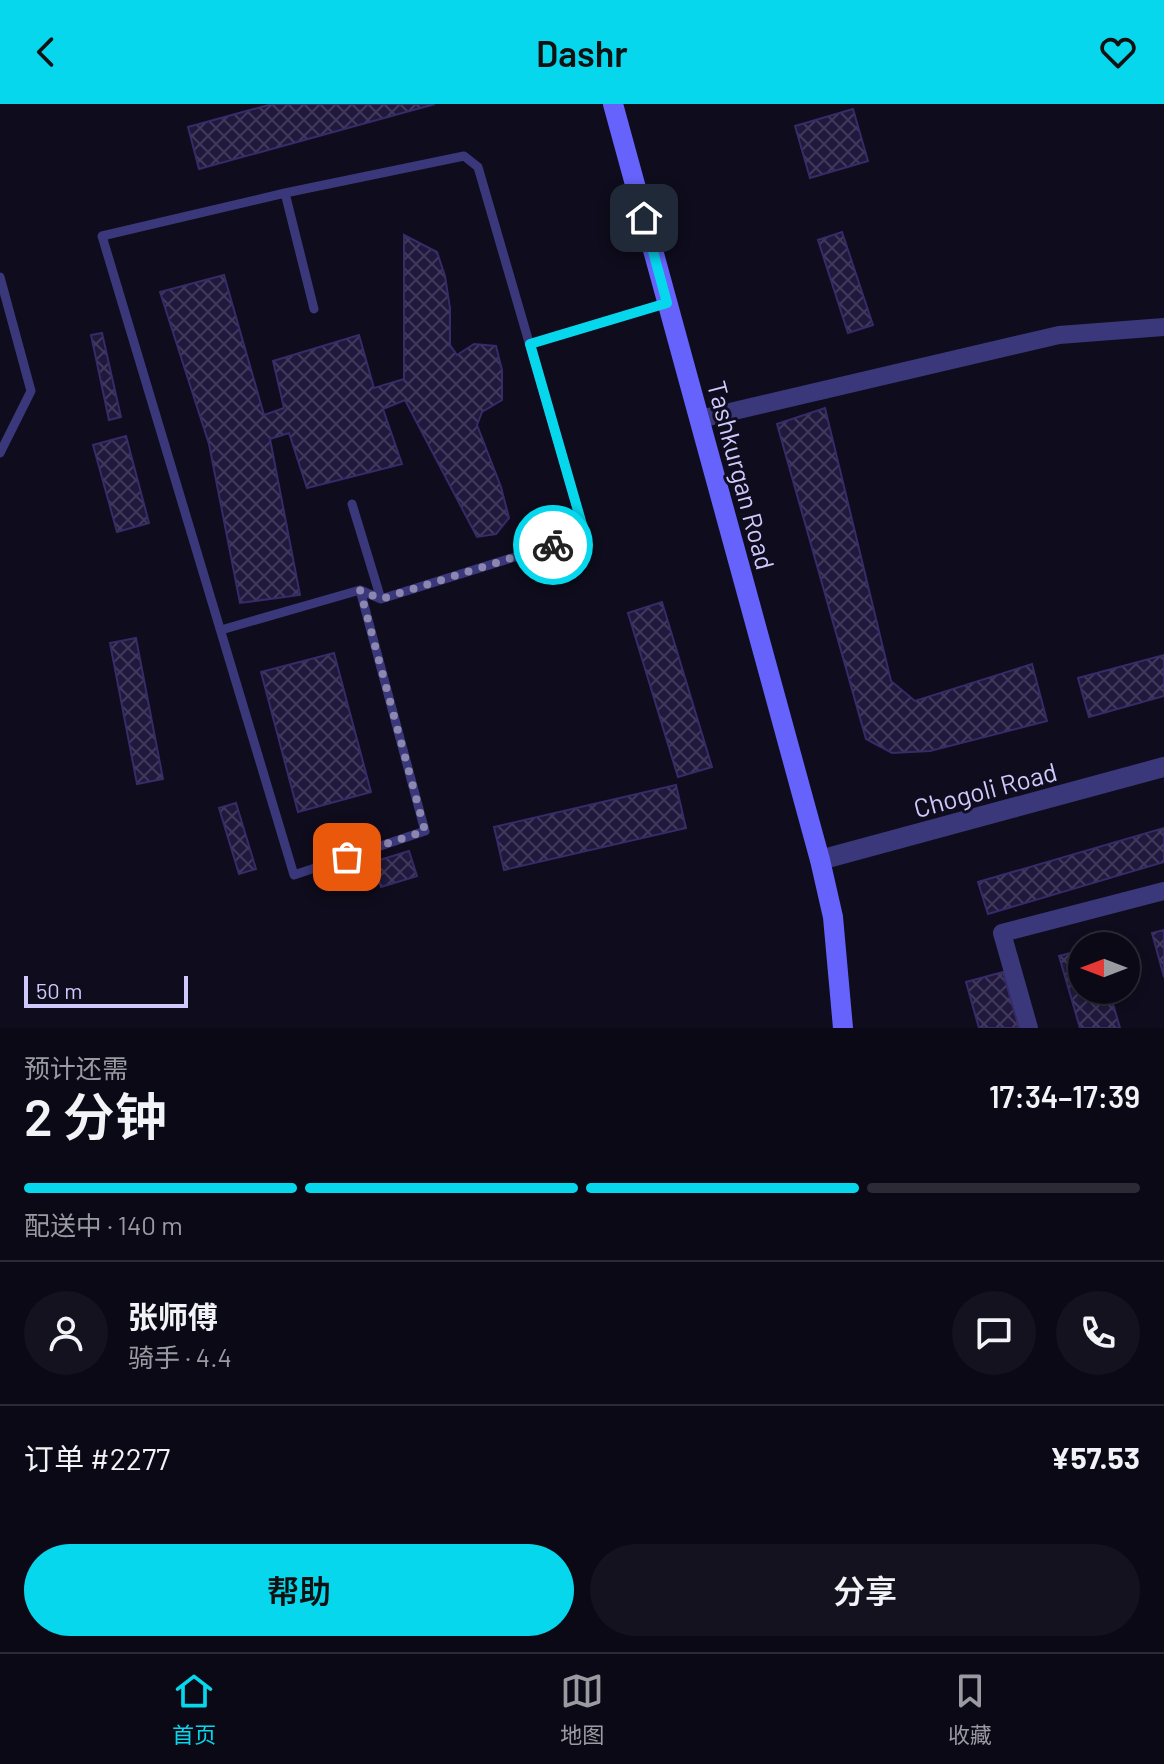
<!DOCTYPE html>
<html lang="zh">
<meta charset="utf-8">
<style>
:root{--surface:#0b0916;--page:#14121f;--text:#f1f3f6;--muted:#9a9aa1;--line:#2b2a35;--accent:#07d7ec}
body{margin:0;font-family:Barlow,"Noto Sans SC",sans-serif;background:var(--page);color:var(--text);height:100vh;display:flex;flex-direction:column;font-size:30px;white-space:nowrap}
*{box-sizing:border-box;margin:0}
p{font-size:26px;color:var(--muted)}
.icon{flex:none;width:44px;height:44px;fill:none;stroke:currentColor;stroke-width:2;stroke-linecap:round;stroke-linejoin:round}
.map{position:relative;height:924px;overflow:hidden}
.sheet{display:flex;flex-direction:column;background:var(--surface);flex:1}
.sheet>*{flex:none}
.needle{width:52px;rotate:270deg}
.tools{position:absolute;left:1068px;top:828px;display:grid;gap:16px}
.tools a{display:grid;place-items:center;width:72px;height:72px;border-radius:50%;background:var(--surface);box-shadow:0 4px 12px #0003,0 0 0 2px var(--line);font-size:40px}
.scale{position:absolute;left:24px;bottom:20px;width:164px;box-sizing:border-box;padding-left:8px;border:4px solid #cfc9fd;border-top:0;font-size:22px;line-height:28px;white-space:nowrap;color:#cfc9fd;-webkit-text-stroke:6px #0f0c1d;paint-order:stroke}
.pin{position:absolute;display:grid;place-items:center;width:68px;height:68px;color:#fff;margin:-34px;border-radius:16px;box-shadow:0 4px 12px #0006}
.courier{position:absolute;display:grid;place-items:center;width:80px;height:80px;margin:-40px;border:6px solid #07d7ec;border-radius:50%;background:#fff;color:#222;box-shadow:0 2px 10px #0007}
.headline em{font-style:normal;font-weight:600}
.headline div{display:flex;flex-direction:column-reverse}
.headline{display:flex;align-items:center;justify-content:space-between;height:136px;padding:0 24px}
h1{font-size:52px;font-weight:600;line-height:60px}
.bar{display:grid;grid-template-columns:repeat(4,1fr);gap:12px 8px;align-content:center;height:96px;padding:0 24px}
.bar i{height:10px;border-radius:6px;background:var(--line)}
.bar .active{background:var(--accent)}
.bar p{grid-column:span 4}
.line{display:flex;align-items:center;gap:20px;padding:0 24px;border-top:2px solid var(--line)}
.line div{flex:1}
.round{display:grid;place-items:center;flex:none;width:84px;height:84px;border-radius:42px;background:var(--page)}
.primary-button{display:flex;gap:16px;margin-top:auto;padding:16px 24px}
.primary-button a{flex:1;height:92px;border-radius:48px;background:var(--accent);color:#111;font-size:32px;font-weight:600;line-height:92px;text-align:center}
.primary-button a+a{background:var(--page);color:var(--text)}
header{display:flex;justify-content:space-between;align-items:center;height:104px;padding:0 24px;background:var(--accent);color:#111;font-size:36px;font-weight:600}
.menu{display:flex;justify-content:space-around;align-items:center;height:112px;border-top:2px solid var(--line);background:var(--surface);font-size:22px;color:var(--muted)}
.menu a{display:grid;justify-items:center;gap:4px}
.menu .active{color:var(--accent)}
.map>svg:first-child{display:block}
.building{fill:url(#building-cross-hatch);stroke:#372b68;stroke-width:2}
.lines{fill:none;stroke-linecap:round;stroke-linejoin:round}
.service{stroke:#3a387a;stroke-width:9}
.minor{stroke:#3a387a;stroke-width:18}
.tertiary{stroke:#3a387a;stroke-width:20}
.secondary{stroke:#6563fb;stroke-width:20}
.done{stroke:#8c87af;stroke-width:8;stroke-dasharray:0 14.4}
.route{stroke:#07d7ec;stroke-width:10}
.labels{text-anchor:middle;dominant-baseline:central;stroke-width:6;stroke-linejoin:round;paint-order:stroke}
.street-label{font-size:26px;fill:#cfc9fd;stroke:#0f0c1d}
</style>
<header><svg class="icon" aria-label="back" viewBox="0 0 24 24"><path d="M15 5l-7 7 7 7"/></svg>Dashr<svg class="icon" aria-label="heart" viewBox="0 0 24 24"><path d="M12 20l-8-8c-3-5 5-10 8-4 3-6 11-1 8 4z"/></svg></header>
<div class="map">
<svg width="1164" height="924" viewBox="0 0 1164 924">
<defs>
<pattern id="building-cross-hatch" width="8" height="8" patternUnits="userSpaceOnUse" patternTransform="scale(2)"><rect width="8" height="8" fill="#20193d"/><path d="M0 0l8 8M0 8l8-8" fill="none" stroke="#3f395a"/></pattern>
</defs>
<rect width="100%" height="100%" fill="#0f0c1d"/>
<path class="building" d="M272,0H435L199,65L188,23Z
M853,5L868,57L810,74L795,22Z
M842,128L873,221L848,229L818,136Z
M404,131L437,148L445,172L450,204V241L457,251L474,240L496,242L502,266V296L482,308L477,321L501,383L509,414L496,430L477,433L405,296L383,305L402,360L307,384L289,329L270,335L300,491L240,499L209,340L160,188L224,171L264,311L284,304L273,257L359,231L374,284L404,275Z
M102,229L121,313L109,316L91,231Z
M825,304L891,577L915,597L1032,560L1047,617L930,647L892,649L866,635L777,320Z
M126,332L149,419L117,428L93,341Z
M662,498L712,663L678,673L628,509Z
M136,534L163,675L137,680L110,539Z
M334,549L371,688L298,708L261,568Z
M1164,551V592L1089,613L1078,574Z
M676,681L686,724L504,766L494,723Z
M236,699L256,765L239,770L219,704Z
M1164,724V758L988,810L978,778Z
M409,747L417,772L381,783L373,758Z
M1164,826V873L1152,829Z
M1082,846V886H1109L1120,924H1080L1059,852Z
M1003,868L1019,924H979L966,878Z"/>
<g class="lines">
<path class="service" d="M285,89L314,205
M0,173L31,287L0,349
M530,240L667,199
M352,400L381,495
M221,526L360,486L381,495L585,431L478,63L464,52L285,89L102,132L294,771L425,727L360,486"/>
<path class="minor" d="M700,315L1059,231L1164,223
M1029,924L1002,829L1164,787"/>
<path class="tertiary" d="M820,756L1164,663"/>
<path class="secondary" d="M613,0L820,756L833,813L843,924"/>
</g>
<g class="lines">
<path class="done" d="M347,753L425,727L360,486L381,495L553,441"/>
<path class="route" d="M553,441L585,431L530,240L667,199L644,114"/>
</g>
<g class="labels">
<g class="street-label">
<text transform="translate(742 371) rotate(75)">Tashkurgan Road</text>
<text transform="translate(985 685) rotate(-15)">Chogoli Road</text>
</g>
</g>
</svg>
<div class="tools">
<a><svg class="needle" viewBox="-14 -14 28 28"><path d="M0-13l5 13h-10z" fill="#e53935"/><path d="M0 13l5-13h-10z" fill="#9a9aa1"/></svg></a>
</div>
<div class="scale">50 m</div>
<div class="pin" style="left:347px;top:753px;background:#ea580c"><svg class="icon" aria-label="bag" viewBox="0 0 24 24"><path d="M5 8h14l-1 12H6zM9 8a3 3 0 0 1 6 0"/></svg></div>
<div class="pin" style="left:644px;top:114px;background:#1f2937"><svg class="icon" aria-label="home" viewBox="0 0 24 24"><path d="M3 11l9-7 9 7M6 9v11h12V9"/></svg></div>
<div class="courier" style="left:553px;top:441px"><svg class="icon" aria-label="bike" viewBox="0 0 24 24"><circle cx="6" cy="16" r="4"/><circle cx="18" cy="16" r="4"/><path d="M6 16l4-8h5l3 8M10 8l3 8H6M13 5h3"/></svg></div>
</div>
<section class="sheet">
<div class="headline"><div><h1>2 分钟</h1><p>预计还需</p></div><em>17:34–17:39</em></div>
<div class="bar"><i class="active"></i><i class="active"></i><i class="active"></i><i></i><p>配送中 · 140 m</p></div>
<div class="line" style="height:144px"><a class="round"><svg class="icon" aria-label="person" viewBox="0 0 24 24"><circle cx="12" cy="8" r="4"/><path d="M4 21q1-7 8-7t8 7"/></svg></a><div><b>张师傅</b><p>骑手 · 4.4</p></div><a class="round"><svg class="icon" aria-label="chat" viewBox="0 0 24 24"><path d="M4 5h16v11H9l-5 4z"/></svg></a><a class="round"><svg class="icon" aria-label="phone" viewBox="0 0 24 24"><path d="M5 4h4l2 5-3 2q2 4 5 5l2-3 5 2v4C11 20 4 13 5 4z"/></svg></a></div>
<div class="line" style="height:104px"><div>订单 #2277</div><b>¥57.53</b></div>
<div class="primary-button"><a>帮助</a><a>分享</a></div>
</section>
<nav class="menu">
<a class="active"><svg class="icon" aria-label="home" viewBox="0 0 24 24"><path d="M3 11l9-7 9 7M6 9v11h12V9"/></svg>首页</a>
<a><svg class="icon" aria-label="map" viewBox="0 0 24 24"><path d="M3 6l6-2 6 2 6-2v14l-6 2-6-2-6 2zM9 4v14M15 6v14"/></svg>地图</a>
<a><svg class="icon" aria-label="saved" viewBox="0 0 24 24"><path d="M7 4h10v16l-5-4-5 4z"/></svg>收藏</a>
</nav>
